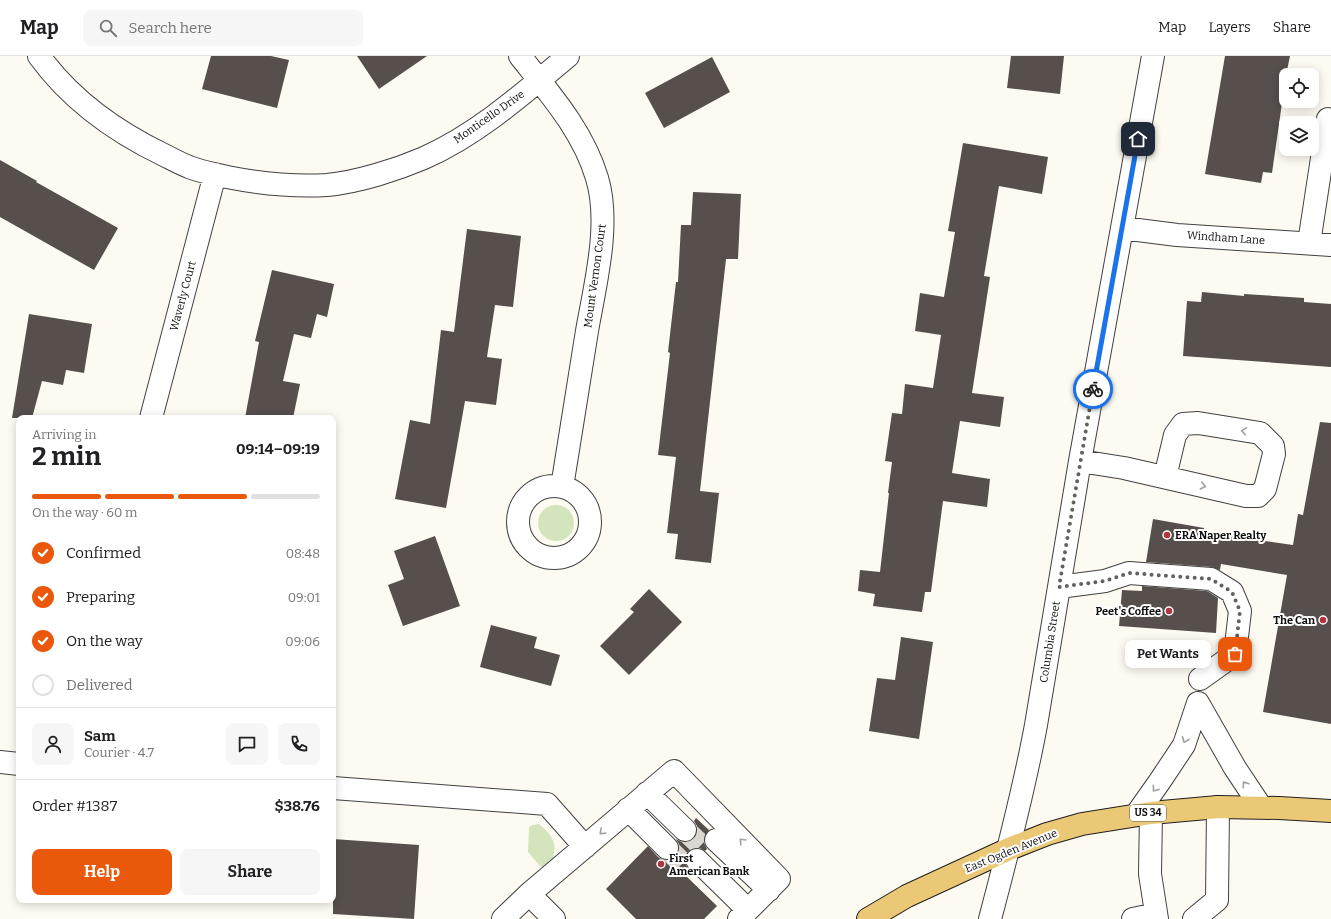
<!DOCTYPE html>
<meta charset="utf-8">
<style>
:root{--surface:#fff;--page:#f6f6f6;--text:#202124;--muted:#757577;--line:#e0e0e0;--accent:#ea580c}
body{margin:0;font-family:Bitter,serif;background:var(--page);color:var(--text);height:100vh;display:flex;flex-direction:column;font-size:15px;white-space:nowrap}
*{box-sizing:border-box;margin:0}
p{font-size:13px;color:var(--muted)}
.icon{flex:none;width:22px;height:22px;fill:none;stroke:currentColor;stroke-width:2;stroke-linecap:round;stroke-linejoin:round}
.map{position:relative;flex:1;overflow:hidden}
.side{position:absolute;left:16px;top:359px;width:320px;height:488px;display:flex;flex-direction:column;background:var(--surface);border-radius:8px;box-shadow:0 2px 10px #0003}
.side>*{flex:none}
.fabs{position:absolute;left:1279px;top:12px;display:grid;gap:8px}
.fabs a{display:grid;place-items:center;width:40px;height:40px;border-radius:8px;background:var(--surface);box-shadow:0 2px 10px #0003;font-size:20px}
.pin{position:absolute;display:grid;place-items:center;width:34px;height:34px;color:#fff;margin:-17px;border-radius:8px;box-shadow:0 2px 6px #0006}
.courier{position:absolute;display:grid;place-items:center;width:40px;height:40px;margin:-20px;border:3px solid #1a73e8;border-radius:50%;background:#fff;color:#222;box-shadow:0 1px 5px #0007}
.bubble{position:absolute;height:28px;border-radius:8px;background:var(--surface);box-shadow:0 2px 10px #0003;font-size:13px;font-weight:700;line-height:28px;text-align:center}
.headline em{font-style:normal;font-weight:700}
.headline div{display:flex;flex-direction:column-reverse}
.headline{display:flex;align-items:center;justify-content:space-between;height:68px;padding:0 16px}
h1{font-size:26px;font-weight:700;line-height:30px}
.bar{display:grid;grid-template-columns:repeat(4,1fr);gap:6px 4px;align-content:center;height:48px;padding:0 16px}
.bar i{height:5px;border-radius:3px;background:var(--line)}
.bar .current{background:var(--accent)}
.bar p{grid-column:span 4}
.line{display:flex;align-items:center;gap:10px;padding:0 16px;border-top:1px solid var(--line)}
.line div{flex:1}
.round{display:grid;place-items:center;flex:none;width:42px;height:42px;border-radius:8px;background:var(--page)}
ol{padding:0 16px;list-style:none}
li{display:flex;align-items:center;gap:12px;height:44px}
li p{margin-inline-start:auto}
li .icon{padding:4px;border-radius:50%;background:var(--accent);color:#fff;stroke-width:4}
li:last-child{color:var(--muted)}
li i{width:22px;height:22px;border:2px solid var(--line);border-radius:50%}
.action{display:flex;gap:8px;margin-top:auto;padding:8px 16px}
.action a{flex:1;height:46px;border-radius:8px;background:var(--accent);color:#fff;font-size:16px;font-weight:700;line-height:46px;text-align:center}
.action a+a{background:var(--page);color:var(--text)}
header{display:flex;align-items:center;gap:24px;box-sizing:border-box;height:56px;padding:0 20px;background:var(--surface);border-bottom:1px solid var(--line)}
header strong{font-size:19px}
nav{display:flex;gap:22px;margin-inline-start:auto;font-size:14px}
.search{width:280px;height:36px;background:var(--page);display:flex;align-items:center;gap:10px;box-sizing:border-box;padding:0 14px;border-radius:8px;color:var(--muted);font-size:15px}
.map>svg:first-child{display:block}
.green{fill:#d4e5be}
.building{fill:#564f4c}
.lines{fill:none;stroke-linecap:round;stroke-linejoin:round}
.minor-tunnel{stroke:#d9d7cf;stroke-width:22;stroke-dasharray:22 11;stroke-linecap:butt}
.minor-casing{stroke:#414141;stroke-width:24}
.major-casing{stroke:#1f1f1f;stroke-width:24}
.minor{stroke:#fff;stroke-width:22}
.major{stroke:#eac875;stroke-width:22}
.oneway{stroke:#9f9f9f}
.done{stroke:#62615d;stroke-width:4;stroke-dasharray:0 7.2}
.route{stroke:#1a73e8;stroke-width:5}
.poi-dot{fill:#b03540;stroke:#fff;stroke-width:1.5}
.labels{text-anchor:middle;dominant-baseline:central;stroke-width:4;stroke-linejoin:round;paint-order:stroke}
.shield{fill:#fff;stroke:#565656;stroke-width:1}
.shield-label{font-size:10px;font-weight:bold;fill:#0e0e0e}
.street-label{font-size:11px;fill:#0e0e0e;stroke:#fff}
.poi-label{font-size:11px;font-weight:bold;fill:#0e0e0e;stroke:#fff;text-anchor:start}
</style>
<header>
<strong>Map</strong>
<div class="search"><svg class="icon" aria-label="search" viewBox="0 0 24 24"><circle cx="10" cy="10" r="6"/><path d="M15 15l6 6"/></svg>Search here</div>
<nav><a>Map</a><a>Layers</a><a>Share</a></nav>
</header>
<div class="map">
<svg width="1331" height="863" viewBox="0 0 1331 863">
<rect width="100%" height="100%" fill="#fdfbf1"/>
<path class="green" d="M538 467a18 18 0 1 1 36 0a18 18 0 1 1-36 0Z
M539,768C553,780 558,787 552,806L544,812L540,810L528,796L529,771L532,769Z"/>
<path class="building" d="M211,0H271L289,4L277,52L202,33Z
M357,0H427L379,33Z
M1011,0H1064L1060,38L1007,32Z
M1225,0H1290L1286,19L1272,117L1263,116L1261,127L1205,118Z
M712,1L730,36L664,72L645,37Z
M963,87L1048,101L1042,138L999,130L984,220L990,221L972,337L1004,341L1000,371L960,365L952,417L990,423L987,451L943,445L931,536H925L922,556L873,550L875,538L858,535L860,514L880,516L889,437H888L892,406L885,405L892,357L902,358L905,328L933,332L941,279L915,275L920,237L944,241L955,176L948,175Z
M0,104L37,125L36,126L118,172L94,214L0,161Z
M693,136L741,138L738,203H726L700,435L719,437L711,507L675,503L678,478L667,477L676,401L658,399L670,297L668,296L676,226H678L681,169H691Z
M467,173L521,180L513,251L495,249L487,301L502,303L496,349L465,345L446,452L395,443L410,364L430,368L441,274L454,276Z
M272,214L334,228L327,261L317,258L311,282L294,278L283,325L300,328L293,362H245L259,286L255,285Z
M1202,236L1244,240V238L1304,242V246L1331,248V311L1183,300L1187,245L1201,246Z
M29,258L92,268L84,317L66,314L63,329L42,325L32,362H12Z
M1320,366L1331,367V668L1263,656L1287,519L1221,508L1220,514L1212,511L1146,506L1153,463L1204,472V476L1293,489L1298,458L1303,459Z
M435,480L460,550L403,570L388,529L404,523L394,495Z
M1142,530L1207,535L1218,542L1216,577L1119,570L1122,534L1142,535Z
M649,533L682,566L629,619L600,590L634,556L630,553Z
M491,569L537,581L534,592L560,599L551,630L480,611Z
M901,581L933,586L919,683L869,675L877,622L895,624Z
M696,762L709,774L704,782V787L707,793L705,795L700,792H694L688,796L685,801V807L688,813L683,817L717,850L704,863H636L606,833L648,790L658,801L663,804H670L676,801L679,795V788L676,783L682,786H688L694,782L697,777V770L694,765Z
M333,783L419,789L414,863L333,858Z"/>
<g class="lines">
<path class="minor-tunnel" d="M685,774L706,794
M667,792L688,813"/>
<defs>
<path id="minor" d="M39,0C71,44 116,76 164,99C172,103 181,108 189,111C201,116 215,118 227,121C262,128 292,131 327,129C358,126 396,114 424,102C478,78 524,37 568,0
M520,0C550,38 583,75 597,122C611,168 595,229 587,275C579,327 570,379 562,431
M1122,172L1177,179L1331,189
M1309,187L1328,63L1331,64
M151,362L215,118
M1080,405L1124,412L1246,440H1258L1265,433L1274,398L1273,390L1260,377L1198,367L1183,368L1175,379L1165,421
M518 466a36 36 0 1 1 72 0a36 36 0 1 1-72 0Z
M1059,531L1105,525L1129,517L1211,523L1232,536L1240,555L1235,598L1200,623
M1198,647L1235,712L1261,751
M0,706L19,708
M333,732L547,748L585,791
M647,737L685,774
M628,753L667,792
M1151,757L1150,818L1157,863
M1136,759L1160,725L1184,689L1198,647
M716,784L769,834
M697,804L748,854
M529,838L554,863
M503,863L529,838L674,715L779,823L739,863
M990,863C1007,799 1024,734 1036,669L1080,405L1153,0
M1133,863L1156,858
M1194,863L1217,844L1218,751"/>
<path id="major" d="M868,863L907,840L1009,793L1047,778L1082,768L1151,757L1218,751L1279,752L1331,755"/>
</defs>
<use href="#minor" class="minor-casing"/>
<use href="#major" class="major-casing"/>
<use href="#minor" class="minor"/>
<use href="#major" class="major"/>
</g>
<defs><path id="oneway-chevron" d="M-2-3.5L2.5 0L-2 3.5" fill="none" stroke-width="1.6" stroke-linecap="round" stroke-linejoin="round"/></defs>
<g class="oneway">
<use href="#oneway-chevron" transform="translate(1244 375) rotate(-171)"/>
<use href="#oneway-chevron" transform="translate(1203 430) rotate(13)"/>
<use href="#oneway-chevron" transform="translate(1185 684) rotate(112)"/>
<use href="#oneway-chevron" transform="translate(1245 728) rotate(-124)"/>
<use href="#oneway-chevron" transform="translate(1155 733) rotate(126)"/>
<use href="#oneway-chevron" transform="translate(602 776) rotate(138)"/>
<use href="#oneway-chevron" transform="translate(742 785) rotate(-134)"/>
</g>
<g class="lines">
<path class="done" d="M1093,333L1059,531L1105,525L1129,517L1211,523L1232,536L1240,555L1235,598"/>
<path class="route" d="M1093,333L1138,83"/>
</g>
<g class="poi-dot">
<circle cx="1167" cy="479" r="4"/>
<circle cx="1169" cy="555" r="4"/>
<circle cx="1323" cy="564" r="4"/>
<circle cx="661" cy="808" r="4"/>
</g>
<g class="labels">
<rect class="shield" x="1130" y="749" width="36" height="16" rx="3"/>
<g class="shield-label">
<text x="1148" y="757">US 34</text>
</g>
<g class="street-label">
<text transform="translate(489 61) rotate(-35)">Monticello Drive</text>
<text transform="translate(1226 182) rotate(4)">Windham Lane</text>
<text transform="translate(595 220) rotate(-82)">Mount Vernon Court</text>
<text transform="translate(183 240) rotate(-75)">Waverly Court</text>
<text transform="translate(1050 586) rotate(-81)">Columbia Street</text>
<text transform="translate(1011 795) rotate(-22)">East Ogden Avenue</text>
</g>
<g class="poi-label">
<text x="1175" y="479">ERA Naper Realty</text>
<text x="1161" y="555" text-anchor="end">Peet's Coffee</text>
<text x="1315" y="564" text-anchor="end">The Can</text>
<text x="669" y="802">First<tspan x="669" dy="13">American Bank</tspan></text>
</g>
</g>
</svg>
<div class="fabs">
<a><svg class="icon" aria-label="locate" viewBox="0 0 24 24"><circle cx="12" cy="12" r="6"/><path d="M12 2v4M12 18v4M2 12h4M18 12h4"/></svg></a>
<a><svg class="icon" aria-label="layers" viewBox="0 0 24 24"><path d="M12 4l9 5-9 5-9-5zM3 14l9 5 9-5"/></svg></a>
</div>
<div class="pin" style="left:1235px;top:598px;background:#ea580c"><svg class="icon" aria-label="bag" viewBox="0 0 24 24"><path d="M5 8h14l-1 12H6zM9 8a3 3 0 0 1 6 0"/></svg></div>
<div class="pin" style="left:1138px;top:83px;background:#1f2937"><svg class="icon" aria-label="home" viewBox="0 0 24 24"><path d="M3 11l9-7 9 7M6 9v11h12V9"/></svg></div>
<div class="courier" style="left:1093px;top:333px"><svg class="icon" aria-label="bike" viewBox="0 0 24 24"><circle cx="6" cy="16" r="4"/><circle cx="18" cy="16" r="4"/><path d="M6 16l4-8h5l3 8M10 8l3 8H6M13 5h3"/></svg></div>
<div class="bubble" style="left:1125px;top:584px;width:86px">Pet Wants</div>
<section class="side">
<div class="headline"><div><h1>2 min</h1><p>Arriving in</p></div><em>09:14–09:19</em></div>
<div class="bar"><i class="current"></i><i class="current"></i><i class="current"></i><i></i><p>On the way · 60 m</p></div>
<ol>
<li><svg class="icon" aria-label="check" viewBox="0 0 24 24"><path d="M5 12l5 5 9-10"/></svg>Confirmed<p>08:48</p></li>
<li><svg class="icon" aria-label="check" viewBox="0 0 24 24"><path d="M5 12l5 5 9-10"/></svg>Preparing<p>09:01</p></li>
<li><svg class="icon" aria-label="check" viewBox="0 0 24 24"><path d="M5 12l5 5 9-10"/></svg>On the way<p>09:06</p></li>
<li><i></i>Delivered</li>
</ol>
<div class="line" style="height:72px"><a class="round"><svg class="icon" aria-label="person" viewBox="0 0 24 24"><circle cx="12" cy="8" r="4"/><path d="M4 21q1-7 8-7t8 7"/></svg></a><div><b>Sam</b><p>Courier · 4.7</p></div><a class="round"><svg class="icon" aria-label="chat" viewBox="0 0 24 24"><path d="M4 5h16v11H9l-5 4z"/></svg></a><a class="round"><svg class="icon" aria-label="phone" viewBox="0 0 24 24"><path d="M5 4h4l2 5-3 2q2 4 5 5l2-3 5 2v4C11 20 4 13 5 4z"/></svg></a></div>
<div class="line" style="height:52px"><div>Order #1387</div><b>$38.76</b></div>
<div class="action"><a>Help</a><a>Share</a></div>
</section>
</div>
